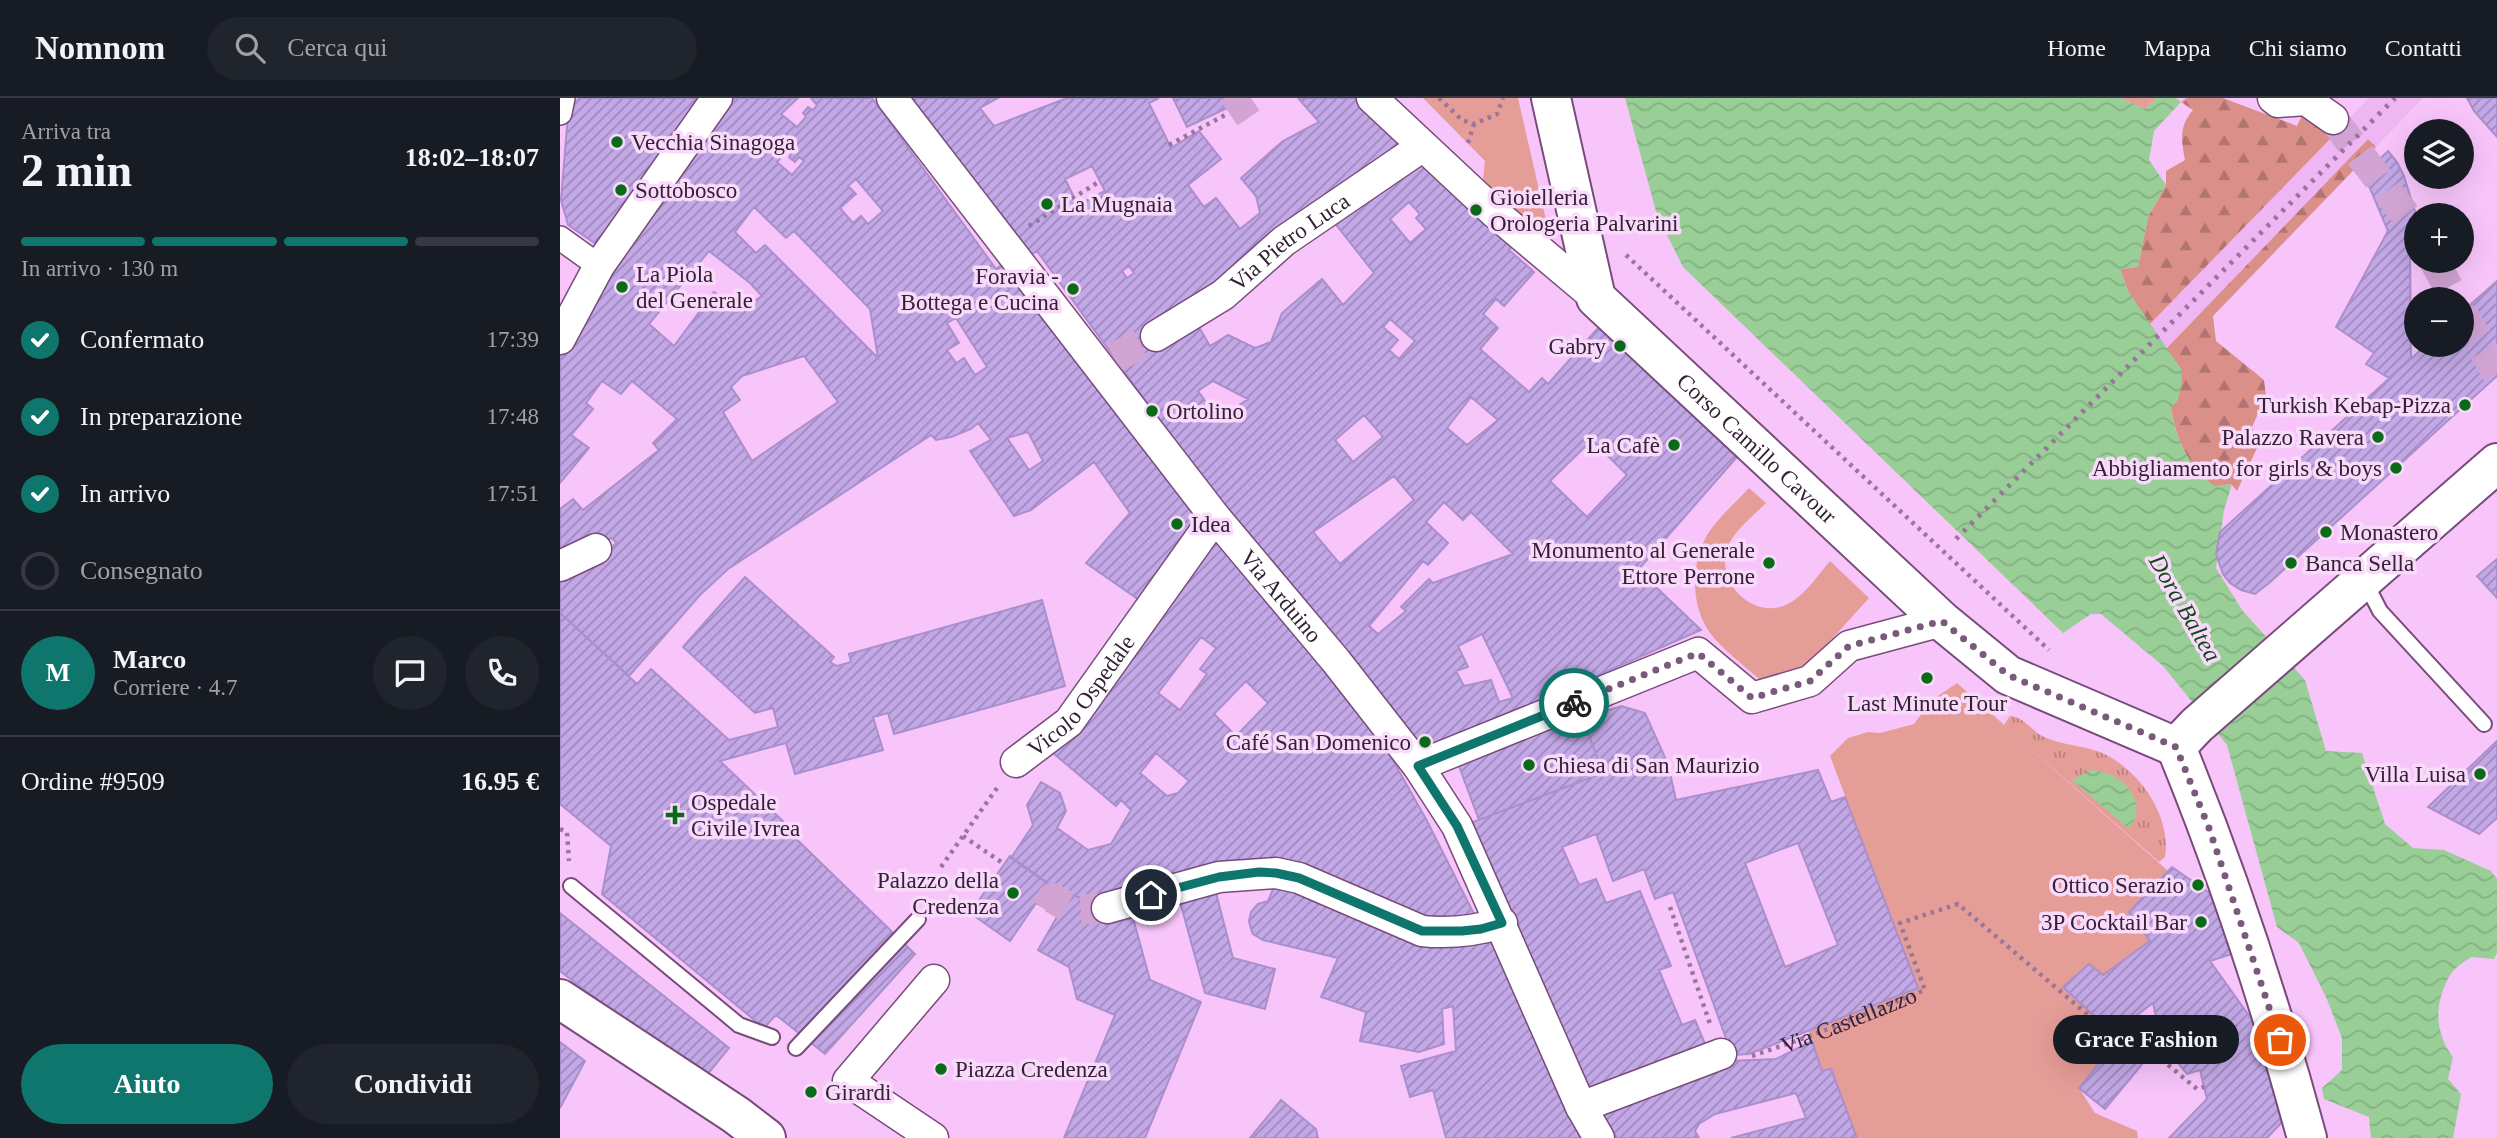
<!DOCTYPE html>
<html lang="it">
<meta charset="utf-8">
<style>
:root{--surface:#171b24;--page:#20242c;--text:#f1f3f6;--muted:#9ea1a6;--line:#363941;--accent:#0f766e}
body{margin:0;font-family:Georgia,serif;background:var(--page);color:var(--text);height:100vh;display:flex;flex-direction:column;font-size:26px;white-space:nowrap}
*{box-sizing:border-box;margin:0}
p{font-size:23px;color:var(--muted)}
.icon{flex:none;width:38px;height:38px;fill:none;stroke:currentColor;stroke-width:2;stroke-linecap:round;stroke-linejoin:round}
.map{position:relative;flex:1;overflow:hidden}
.panel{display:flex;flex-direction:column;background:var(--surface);width:560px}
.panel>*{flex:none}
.buttons{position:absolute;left:1844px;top:21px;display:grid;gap:14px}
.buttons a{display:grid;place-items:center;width:70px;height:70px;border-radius:50%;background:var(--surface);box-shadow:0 7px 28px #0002;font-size:35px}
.pin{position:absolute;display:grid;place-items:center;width:60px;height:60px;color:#fff;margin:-30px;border:4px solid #fff;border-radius:50%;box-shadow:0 2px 7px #0007}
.courier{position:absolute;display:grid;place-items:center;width:70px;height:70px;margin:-35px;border:5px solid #0f766e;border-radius:50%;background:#fff;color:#222;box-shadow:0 2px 9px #0007}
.bubble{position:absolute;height:49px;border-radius:24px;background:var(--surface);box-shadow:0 7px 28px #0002;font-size:23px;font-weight:700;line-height:49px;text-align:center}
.head em{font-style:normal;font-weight:700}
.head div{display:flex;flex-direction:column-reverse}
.head{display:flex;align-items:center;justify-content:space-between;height:119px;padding:0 21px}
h1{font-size:46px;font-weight:700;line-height:52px}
.bar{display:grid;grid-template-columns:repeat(4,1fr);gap:10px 7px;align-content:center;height:84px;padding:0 21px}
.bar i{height:9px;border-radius:5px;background:var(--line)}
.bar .on{background:var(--accent)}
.bar p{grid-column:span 4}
.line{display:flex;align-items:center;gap:18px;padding:0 21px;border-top:2px solid var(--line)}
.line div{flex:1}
.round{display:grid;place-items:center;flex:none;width:74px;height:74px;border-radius:37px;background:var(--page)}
ol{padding:0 21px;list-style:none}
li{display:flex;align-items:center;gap:21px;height:77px}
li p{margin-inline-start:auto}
li .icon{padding:7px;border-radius:50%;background:var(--accent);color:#fff;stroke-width:4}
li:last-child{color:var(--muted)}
li i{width:38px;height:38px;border:4px solid var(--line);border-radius:50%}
.primary-button{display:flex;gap:14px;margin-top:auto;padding:14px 21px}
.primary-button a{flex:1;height:80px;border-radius:42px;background:var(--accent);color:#fff;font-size:28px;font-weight:700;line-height:80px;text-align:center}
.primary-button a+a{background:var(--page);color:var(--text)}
header{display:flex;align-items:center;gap:42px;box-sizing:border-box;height:98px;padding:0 35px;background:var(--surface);border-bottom:2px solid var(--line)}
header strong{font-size:33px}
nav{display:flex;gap:38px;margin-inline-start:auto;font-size:24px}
.search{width:490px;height:63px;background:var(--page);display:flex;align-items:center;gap:18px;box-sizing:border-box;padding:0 24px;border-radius:38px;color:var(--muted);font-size:26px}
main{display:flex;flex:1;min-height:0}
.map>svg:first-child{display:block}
.built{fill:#eeb6f2}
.grass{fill:url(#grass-tufts)}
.forest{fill:url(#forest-firs)}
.park{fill:#e59d98}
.water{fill:url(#water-waves)}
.building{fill:url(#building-hatch);stroke:#aa8fcc;stroke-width:2;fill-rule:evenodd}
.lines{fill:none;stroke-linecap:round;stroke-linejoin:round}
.minor-tunnel{stroke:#d1a4d4;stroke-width:30;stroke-dasharray:30 15;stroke-linecap:butt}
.service-casing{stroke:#784b7b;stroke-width:18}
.pedestrian-casing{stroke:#784b7b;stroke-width:26}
.minor-casing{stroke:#784b7b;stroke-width:33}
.secondary-casing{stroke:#784b7b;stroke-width:42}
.primary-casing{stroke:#784b7b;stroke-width:42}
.path{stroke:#9a769c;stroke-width:4.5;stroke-dasharray:3.5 5;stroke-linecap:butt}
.service{stroke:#fff;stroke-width:14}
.pedestrian{stroke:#fff;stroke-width:23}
.minor{stroke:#fff;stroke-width:30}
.secondary{stroke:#fff;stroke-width:38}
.primary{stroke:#fff;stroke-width:38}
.rail{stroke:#99759b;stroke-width:5;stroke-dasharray:3.5 7;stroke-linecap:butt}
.done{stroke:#795a7b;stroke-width:7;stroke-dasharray:0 12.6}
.route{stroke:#0f766e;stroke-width:9}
.poi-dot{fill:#096b17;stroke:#f9dafb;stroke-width:2.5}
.labels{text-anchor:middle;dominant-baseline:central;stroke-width:7;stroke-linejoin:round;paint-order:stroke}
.poi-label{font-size:23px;fill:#342136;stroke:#f9dafb;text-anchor:start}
.street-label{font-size:23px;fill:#342136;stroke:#f9dafb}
.water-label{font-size:24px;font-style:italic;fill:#134916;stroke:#f9dafb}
</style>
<header>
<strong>Nomnom</strong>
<div class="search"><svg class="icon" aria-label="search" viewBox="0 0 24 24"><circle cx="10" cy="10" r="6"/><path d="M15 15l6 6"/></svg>Cerca qui</div>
<nav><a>Home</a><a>Mappa</a><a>Chi siamo</a><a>Contatti</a></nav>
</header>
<main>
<section class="panel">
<div class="head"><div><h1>2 min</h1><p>Arriva tra</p></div><em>18:02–18:07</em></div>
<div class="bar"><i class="on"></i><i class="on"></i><i class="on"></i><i></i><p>In arrivo · 130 m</p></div>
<ol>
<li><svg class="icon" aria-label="check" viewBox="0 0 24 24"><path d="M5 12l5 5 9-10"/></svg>Confermato<p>17:39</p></li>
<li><svg class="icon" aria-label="check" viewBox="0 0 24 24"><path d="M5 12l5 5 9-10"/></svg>In preparazione<p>17:48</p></li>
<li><svg class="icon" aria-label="check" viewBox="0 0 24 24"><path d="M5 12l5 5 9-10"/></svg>In arrivo<p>17:51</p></li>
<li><i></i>Consegnato</li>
</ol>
<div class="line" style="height:126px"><b class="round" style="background:var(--accent);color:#fff">M</b><div><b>Marco</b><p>Corriere · 4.7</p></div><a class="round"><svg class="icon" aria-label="chat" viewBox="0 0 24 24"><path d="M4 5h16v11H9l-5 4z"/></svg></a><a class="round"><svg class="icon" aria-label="phone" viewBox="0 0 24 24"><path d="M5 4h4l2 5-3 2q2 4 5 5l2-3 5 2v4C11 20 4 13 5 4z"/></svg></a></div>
<div class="line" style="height:91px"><div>Ordine #9509</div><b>16.95 €</b></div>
<div class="primary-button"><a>Aiuto</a><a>Condividi</a></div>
</section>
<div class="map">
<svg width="1937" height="1040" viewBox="0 0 1937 1040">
<defs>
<pattern id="grass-tufts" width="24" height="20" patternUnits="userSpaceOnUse" patternTransform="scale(1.75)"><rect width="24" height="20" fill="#e59d98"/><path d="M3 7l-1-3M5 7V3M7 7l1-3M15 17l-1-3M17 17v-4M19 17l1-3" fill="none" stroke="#ba807d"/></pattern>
<pattern id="forest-firs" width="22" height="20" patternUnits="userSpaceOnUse" patternTransform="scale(1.75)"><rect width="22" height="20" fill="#db8f89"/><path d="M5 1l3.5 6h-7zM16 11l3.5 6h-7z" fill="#b27471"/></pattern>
<pattern id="water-waves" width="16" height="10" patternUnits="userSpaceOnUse" patternTransform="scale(1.75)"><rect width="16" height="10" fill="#99ce97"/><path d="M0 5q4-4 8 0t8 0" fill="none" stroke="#84b183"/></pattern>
<pattern id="building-hatch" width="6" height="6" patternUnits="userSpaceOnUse" patternTransform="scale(1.75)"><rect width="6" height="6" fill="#c3a8e7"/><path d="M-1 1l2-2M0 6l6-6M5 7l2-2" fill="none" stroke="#9f88bc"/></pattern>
</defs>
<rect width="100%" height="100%" fill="#f8c5fb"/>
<path class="built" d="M1809,0H1863L1816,49L1808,41L1606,251L1589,227Z"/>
<path class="grass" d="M1450,618C1464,619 1471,632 1482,638C1500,647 1521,647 1540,654C1577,669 1612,717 1605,759L1599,764L1444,627Z"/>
<path class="forest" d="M1627,0H1663L1737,28L1742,17L1773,38L1589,227L1568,193L1560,171L1578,169L1588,119L1606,87V73L1625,62C1621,42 1619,28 1633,12L1621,4Z
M1808,41L1816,49L1653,218L1656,243L1704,282L1706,298L1692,329L1697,350L1677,393L1671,386L1654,389C1628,366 1617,345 1611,310L1618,301L1621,271L1606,251Z"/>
<path class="park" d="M863,0H958L989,135L977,137L923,81L925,63Z
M1561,0H1596L1585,11Z
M1189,390L1206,405C1194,417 1173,434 1167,450C1155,487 1198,527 1233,503C1247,494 1259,476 1270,463L1309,500L1244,572L1203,584C1188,571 1158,548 1148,532C1130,504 1131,462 1149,434C1160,418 1176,404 1189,390Z
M1397,585L1608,773L1569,814L1590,843L1543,877L1529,866L1503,889L1560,940L1519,990L1535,1015L1577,1033L1578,1040H1297L1271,971L1262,973L1248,932L1358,890L1270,658L1288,640L1308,634L1320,635L1354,626L1372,602Z"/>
<path class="water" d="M1065,0H1561L1585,11L1596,0H1616L1621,4L1594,33L1589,62L1606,87L1588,119L1578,169L1560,171L1568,193L1621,271L1622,287L1618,301L1611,311C1617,344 1628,366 1654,388L1672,386L1664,412L1656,470L1682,512L1745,582L1766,653L1802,655L1825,726L1853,750L1884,752L1931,773L1937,781V855L1934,861L1911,859C1904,864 1894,870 1890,877C1874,905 1874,934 1893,959L1888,981L1901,996L1893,1040H1811L1809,1019L1764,1001L1762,990L1782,972V940L1766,899L1739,845L1717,829L1667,647L1603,568L1541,516H1531L1503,535L1123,169L1097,117Z
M1531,672C1561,673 1591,703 1569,731L1512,682Z"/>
<path class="building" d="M19,0H143L39,148L8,127L1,102L8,16Z
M172,0H238L221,16L237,29L246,19L243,15L248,9L253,12L257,7L251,0H312L436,171L448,162L638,422L585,506L526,465L570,415L534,364L471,412L454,418L410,353L431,342L418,325L411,331L391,339L376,342L371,337L168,471L140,497L69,578L0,515V483L57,445L51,440L0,457V411L13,401L23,412L99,352L93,345L117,321L72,283L61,296L42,283L26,305L33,311L11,337L29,350L0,385V257L28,204ZM229,50L233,53L229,59L235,64L239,59L244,63L232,77L217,64ZM296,81L323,113L308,126L301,118L293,125L280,110L296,96L288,88ZM194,109L226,140L234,133L310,211L318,260L205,147L196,155L175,134ZM149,153L190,185L202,198L177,214L154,194L114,248L89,226ZM396,220L427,269L415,277L404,260L396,265L387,252L399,245L387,225ZM244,258L278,304L192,363L163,314L180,302L171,289L182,278ZM468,334L483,363L469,372L447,340Z
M348,0H438L420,10L434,28L507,0H599L589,5L611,50L639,33L661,61L628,87L644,109L656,100L680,131L700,115L696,98L681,80L723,43L759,24L738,0H800L849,47L635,222L650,248L668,237L695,250L711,244L722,215L762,181L783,207L814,175L770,119L860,58L954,146L949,152L974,174L944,208L936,201L923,216L938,230L920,251L969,294L982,280L988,286L1039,229L1183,352L1078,472L1141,532L1043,575L1010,595L860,661L786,551L682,436L477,153L469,158L421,91L418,93ZM532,68L545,93L518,107L505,81ZM849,104L860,116L856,120L866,131L850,145L830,121ZM569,168L574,175L567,180L562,173ZM830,221L855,243L839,261L829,252L838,242L823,229ZM653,283L688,301L669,314L665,308L654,315L638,293ZM911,299L938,322L907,347L887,330ZM804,317L823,339L793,364L775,342ZM1032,342L1067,377L1027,419L990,383ZM834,378L854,402L780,466L753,434ZM884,404L903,422L911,414L953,456L873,485L869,481L841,509L846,513L818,536L809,528L863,463L868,467L888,445L866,424ZM922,536L953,600L939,604L931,582L904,588L896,573L908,569L898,548Z
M613,0H682L665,11L627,29Z
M1907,0H1937V39L1914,13Z
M1828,53L1837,64L1844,78L1857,120V143L1850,145L1851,260L1829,280L1806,266L1814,255L1776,229L1828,133L1804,76Z
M1937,183V278L1708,486L1695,496L1681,492L1670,485L1663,476L1656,456L1660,434L1866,247H1902V214Z
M653,439L722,515L719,520L769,569L818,636L866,721L917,822L862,828L660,770L533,803L500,794L451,760L473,727L467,707L481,684L500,695L506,713L497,730L528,752L551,746L571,712L561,702L556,708L493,655L542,596ZM641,539L656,550L640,571L647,576L620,612L598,595ZM686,583L708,605L676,638L654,616ZM596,655L629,683L618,695L607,698L580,675Z
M1937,461V500L1917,478Z
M185,479L274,559L270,564L277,568L291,564L289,556L482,502L505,588L334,636L328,615L313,619L323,652L235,676L226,645L160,663L228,728L226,731L355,856L265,956L216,917L204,930L42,796L51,748L0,706V515L77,586L91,571L169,642L218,629L213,610L195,615L123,549Z
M1061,608L1085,615L1108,666L1116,702L1258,672L1271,704L1285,699L1358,890L1189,956L1172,957L1113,794L1095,801L1084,771L1053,783L1036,736L1002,749L1019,787L1036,781L1046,805L1080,793L1111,868L1099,872L1122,927L1135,922L1148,953L1027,998L910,725L1043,675L1023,621ZM1238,745L1278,847L1225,869L1185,765Z
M1020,613L1043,675L919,722L896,660Z
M1937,643V720L1919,736L1868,709Z
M450,758L489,786L450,843L410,815Z
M1612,769L1664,805L1678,854L1650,863L1700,933L1725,1021L1707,1040H1609L1647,1001L1640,972L1627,976L1618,965L1597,923L1593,905L1553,935L1503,889L1529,866L1543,877L1590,843L1569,814Z
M716,784L787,813L800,823L821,831L944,847L1020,1040H886L873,992L850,999L841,968L896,953L893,908L882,911L884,946L859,954L800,943L806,914L761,899L778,860L703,842L693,836L691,831L689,823L691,814L698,806L708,803Z
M489,786L500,794L533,803L540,802L547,810L548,826L573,820L590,882L641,904L585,1040H504L555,917L517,901L509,869L478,852L498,817L476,805Z
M655,791L673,860L715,871L705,911L645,895L619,800Z
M0,815L169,950L142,983L0,873Z
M1562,937L1588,959L1545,1011L1519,990Z
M1252,943L1262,973L1271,971L1297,1040H1171L1246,1020L1236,995L1155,1016L1139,1026L1135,1033L1139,1040H1057L1039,1011L1169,963L1216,961Z
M0,944L25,963L0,1010Z
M721,1002L756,1031L758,1040H690Z"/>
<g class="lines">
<path class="minor-tunnel" d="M669,15L691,0
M1773,21L1857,132
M1874,163L1895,201
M1902,214L1937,276
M554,260L596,238
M485,811L492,800L513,812L547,810"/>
<defs>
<path id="service" d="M1805,484L1820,513L1924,626
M11,788L179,927L212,939
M236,950L358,821"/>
<path id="pedestrian" d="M0,15L3,0
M0,140L39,168"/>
<g id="minor">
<path id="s2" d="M332,0L655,419L776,563L858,668L897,728L1021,1009L1039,1040"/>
<path d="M812,0L935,115L1036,200"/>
<path d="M1713,0L1718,4L1746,2L1773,21"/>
<path id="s3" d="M596,238L663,197L724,143L863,48"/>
<path d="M0,241L39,168L157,0"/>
<path d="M0,468L36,451"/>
<path id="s4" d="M456,664L509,624L655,419"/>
<path d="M858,668L1138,555L1192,600L1250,583L1289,548L1382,523"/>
<path d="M547,810L659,779L716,775L739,780L862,833C889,836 915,833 942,825"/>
<path d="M1021,1009L1161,956"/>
<path d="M373,1040L288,983L374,882"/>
</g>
<g id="secondary">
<path id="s5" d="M991,0L1036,200L1382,523L1448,577L1616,649"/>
<path d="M1616,649L1637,627L1937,365"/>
<path d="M1616,649C1668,776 1711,907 1747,1040"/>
</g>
<path id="primary" d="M0,901L176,1017L206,1040"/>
</defs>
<use href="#service" class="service-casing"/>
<use href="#pedestrian" class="pedestrian-casing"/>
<use href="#minor" class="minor-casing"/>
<use href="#secondary" class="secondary-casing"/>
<use href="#primary" class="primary-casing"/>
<g class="path">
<path d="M879,0L902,22L914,26L937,16L943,0"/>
<path d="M908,45L914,26"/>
<path d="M609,47L669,15"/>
<path d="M469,128L540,83"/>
<path d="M1066,157L1489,552"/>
<path d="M0,731L7,734L9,763"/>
<path d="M403,738L444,766"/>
<path d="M381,769L437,690"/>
<path d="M1110,809L1150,926"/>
<path id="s1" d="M1192,958L1250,938L1365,892L1340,825L1398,806L1555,940L1564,930L1637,991L1644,989"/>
</g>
<use href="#service" class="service"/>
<use href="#pedestrian" class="pedestrian"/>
<use href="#minor" class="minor"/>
<use href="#secondary" class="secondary"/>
<use href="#primary" class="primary"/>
<path class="rail" d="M1396,441L1835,0"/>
</g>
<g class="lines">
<path class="done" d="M1014,605L1138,555L1192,600L1250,583L1289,548L1382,523L1448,577L1616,649L1649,730L1720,942"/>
<path class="route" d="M591,797L659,779L699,774L716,775L739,780L862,833H902L921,831L942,825L897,728L858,668L1014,605"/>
</g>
<g class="poi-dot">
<circle cx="57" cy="44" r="7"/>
<circle cx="61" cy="92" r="7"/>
<circle cx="487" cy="106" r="7"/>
<circle cx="916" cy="112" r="7"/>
<circle cx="62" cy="189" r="7"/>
<circle cx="513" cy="191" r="7"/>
<circle cx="1060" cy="248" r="7"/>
<circle cx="1905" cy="307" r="7"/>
<circle cx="592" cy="313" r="7"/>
<circle cx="1818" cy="339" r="7"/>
<circle cx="1114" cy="347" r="7"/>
<circle cx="1836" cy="370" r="7"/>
<circle cx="617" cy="426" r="7"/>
<circle cx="1766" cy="434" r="7"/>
<circle cx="1209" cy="465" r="7"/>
<circle cx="1731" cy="465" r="7"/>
<circle cx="1367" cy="580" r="7"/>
<circle cx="865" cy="644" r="7"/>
<circle cx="969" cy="667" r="7"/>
<circle cx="1920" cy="676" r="7"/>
<path d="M111.5 706.5h7v7h7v7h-7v7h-7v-7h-7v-7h7z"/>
<circle cx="1638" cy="787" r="7"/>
<circle cx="453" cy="795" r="7"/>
<circle cx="1641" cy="824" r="7"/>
<circle cx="381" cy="971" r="7"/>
<circle cx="251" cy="994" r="7"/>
</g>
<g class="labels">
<g class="poi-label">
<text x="71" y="44">Vecchia Sinagoga</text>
<text x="75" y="92">Sottobosco</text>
<text x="930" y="99">Gioielleria<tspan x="930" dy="26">Orologeria Palvarini</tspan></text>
<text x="501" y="106">La Mugnaia</text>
<text x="76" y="176">La Piola<tspan x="76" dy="26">del Generale</tspan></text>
<text x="499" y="178" text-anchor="end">Foravia -<tspan x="499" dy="26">Bottega e Cucina</tspan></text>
<text x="1046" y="248" text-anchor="end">Gabry</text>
<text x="1891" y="307" text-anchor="end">Turkish Kebap-Pizza</text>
<text x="606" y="313">Ortolino</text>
<text x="1804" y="339" text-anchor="end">Palazzo Ravera</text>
<text x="1100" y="347" text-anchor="end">La Cafè</text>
<text x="1822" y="370" text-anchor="end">Abbigliamento for girls &amp; boys</text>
<text x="631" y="426">Idea</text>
<text x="1780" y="434">Monastero</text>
<text x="1195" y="452" text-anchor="end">Monumento al Generale<tspan x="1195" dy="26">Ettore Perrone</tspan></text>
<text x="1745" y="465">Banca Sella</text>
<text x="1367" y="605" text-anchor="middle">Last Minute Tour</text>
<text x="851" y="644" text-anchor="end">Café San Domenico</text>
<text x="983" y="667">Chiesa di San Maurizio</text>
<text x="1906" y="676" text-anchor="end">Villa Luisa</text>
<text x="131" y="704">Ospedale<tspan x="131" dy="26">Civile Ivrea</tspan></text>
<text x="439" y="782" text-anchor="end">Palazzo della<tspan x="439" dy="26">Credenza</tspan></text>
<text x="1624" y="787" text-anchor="end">Ottico Serazio</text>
<text x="1627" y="824" text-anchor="end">3P Cocktail Bar</text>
<text x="395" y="971">Piazza Credenza</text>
<text x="265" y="994">Girardi</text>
</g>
<g class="street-label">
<text stroke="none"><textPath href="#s3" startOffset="164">Via Pietro Luca</textPath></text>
<text stroke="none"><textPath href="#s5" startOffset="425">Corso Camillo Cavour</textPath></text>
<text stroke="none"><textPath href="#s2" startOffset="632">Via Arduino</textPath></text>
<text stroke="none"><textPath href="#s4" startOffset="94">Vicolo Ospedale</textPath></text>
<text stroke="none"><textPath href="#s1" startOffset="103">Via Castellazzo</textPath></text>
</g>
<g class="water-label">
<text transform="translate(1625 510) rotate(60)">Dora Baltea</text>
</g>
</g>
</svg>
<div class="buttons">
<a><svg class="icon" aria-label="layers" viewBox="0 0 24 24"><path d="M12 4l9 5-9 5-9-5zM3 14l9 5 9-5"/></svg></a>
<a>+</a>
<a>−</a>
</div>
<div class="pin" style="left:1720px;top:942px;background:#ea580c"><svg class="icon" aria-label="bag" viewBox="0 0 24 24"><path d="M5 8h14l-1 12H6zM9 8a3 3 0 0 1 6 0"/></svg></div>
<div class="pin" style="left:591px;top:797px;background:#1f2937"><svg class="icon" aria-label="home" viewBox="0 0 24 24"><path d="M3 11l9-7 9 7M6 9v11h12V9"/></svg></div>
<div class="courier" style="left:1014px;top:605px"><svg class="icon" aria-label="bike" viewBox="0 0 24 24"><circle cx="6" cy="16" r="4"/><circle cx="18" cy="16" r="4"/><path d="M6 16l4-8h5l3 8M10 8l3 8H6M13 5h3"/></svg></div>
<div class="bubble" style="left:1493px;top:917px;width:186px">Grace Fashion</div>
</div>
</main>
